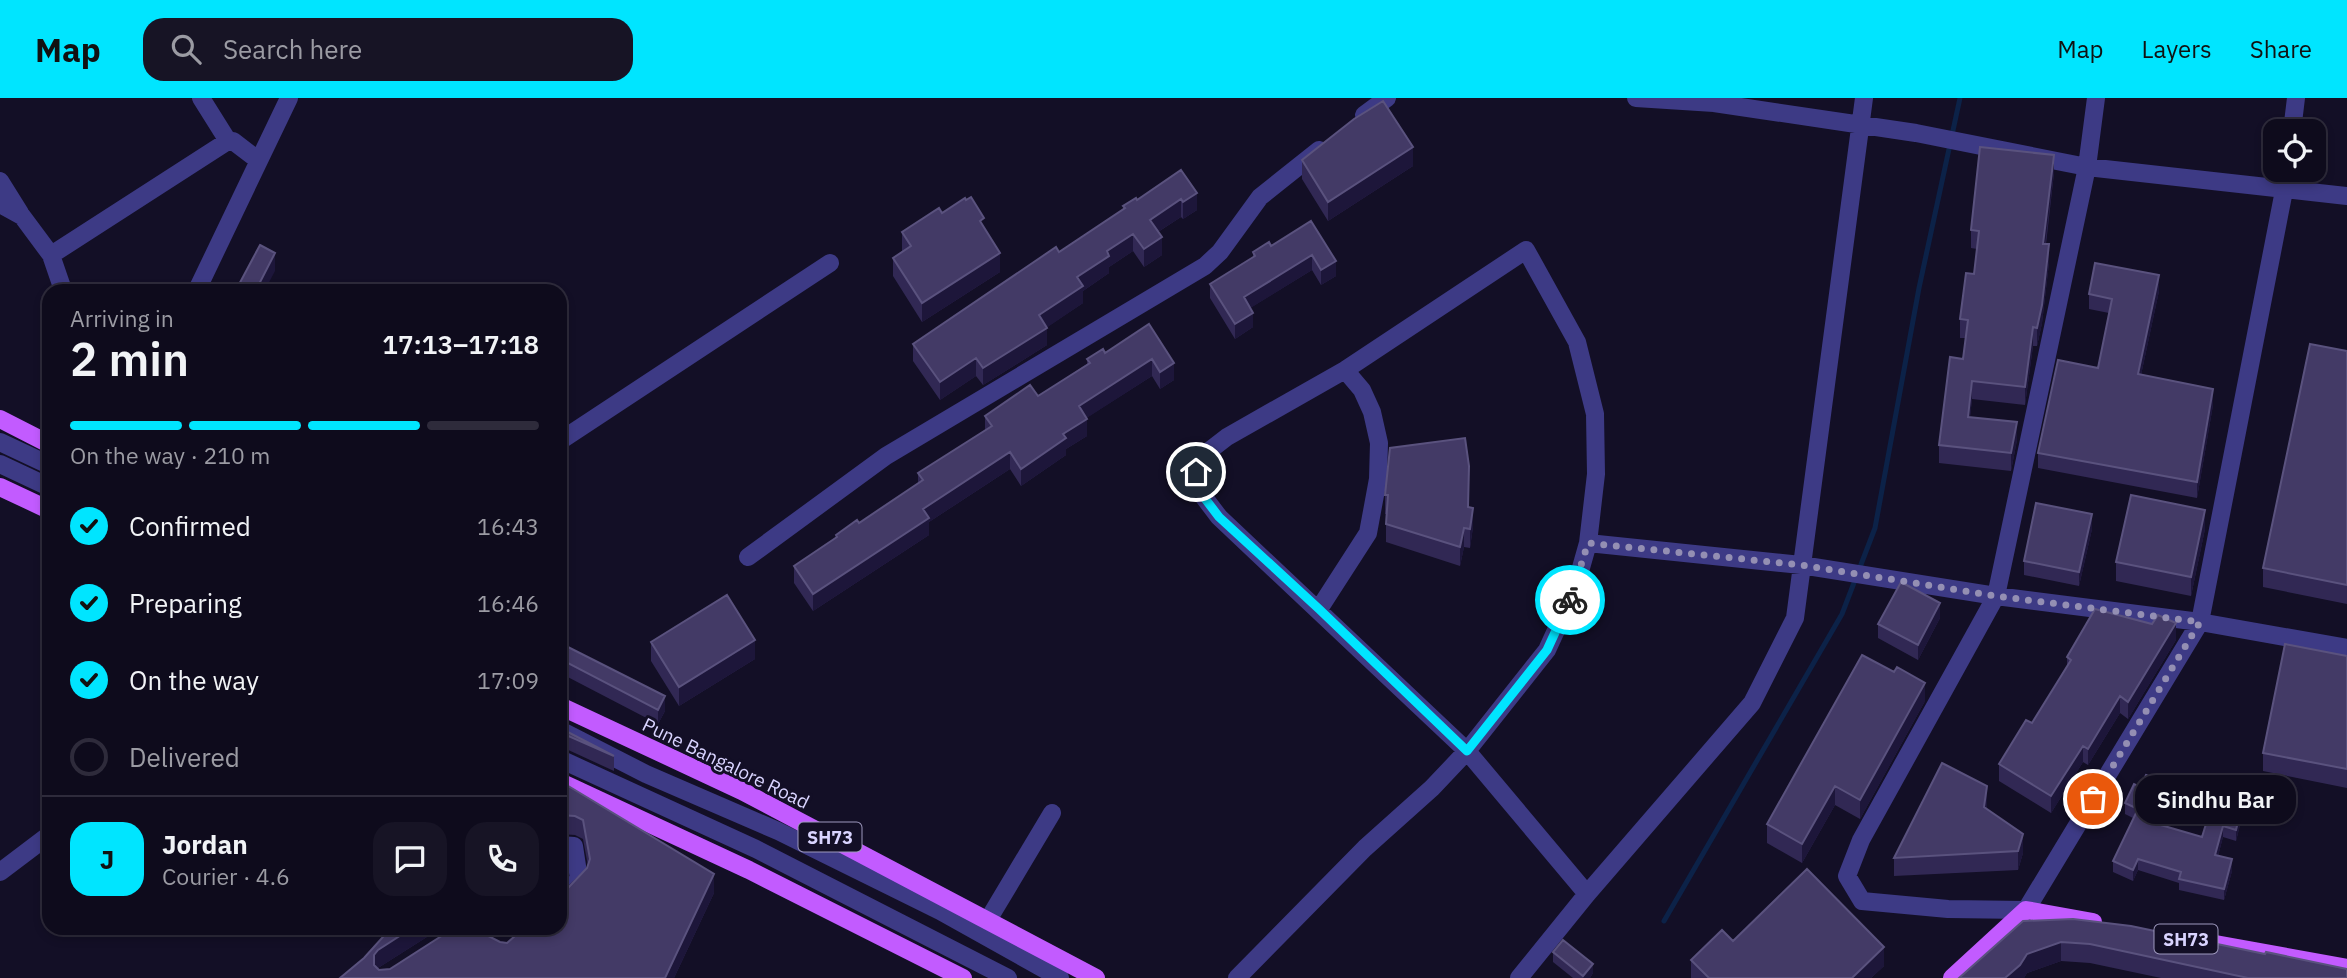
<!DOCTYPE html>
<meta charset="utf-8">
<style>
:root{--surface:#0e0b1c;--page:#171425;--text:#f1f3f6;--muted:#9b9ba3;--line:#2e2b3b;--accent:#00e5ff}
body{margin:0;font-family:"IBM Plex Sans",sans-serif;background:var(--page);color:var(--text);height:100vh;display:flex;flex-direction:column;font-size:26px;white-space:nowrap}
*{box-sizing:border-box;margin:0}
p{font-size:23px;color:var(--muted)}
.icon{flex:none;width:38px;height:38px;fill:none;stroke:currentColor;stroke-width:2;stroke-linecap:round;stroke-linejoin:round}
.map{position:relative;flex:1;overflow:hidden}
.drawer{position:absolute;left:42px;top:186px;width:525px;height:651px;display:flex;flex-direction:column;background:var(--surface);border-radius:21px;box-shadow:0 4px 10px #0003,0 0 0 2px var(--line)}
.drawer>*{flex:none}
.controls{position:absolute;left:2263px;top:21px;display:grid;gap:14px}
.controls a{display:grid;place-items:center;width:63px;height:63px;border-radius:14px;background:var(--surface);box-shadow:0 4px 10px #0003,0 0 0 2px var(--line);font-size:35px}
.pin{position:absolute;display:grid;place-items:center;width:60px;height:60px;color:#fff;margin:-30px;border:4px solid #fff;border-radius:50%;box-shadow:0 2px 7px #0007}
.courier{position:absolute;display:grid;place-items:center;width:70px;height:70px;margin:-35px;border:5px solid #00e5ff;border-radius:50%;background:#fff;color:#222;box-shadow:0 2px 9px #0007}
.bubble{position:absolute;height:49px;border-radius:21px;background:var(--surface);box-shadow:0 4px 10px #0003,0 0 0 2px var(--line);font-size:23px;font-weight:600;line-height:49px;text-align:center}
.summary em{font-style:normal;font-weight:600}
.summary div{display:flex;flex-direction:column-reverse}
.summary{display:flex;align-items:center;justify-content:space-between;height:119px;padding:0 28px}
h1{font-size:46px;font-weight:600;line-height:52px}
.bar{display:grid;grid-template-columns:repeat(4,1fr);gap:10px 7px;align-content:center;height:84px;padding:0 28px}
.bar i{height:9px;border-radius:5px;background:var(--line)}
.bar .on{background:var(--accent)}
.bar p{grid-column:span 4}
.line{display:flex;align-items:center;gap:18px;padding:0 28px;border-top:2px solid var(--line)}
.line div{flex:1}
.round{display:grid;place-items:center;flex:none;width:74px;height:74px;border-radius:21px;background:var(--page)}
ol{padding:0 28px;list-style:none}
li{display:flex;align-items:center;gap:21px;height:77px}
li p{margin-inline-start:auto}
li .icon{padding:7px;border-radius:50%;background:var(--accent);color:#111;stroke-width:4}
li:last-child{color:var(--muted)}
li i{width:38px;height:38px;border:4px solid var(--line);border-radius:50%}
header{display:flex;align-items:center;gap:42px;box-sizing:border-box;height:98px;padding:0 35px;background:var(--accent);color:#111}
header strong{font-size:33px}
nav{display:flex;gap:38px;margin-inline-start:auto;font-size:24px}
.search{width:490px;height:63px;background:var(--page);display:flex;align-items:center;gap:18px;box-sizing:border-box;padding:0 24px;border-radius:21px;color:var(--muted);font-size:26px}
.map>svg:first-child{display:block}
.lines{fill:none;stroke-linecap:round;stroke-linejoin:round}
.stream{stroke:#0c2248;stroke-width:5}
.minor{stroke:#3d3a85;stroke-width:18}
.major{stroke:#c25bff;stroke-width:18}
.wall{fill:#312854}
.shaded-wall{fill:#1d163a}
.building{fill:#433a66;stroke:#5a527e;stroke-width:2}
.done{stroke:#948fb3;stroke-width:7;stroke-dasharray:0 12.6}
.route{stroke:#00e5ff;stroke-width:9}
.labels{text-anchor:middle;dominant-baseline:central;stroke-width:6;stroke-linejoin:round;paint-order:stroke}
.shield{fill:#130f26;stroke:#9e99be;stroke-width:2}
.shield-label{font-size:18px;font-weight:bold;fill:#d9d4ff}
.street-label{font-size:19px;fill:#d9d4ff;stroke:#130f26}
</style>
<header>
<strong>Map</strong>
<div class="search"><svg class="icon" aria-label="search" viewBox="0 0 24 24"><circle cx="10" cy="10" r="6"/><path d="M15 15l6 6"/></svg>Search here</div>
<nav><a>Map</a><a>Layers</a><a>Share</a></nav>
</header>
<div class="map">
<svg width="2347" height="880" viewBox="0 0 2347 880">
<rect width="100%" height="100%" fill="#130f26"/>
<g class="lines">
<path class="stream" d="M1664,823L1842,516L1875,430L1919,190L1960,0"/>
<path class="minor" d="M201,0L228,43H233L258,62
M1636,0L1714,5L1916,35L2087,69L2347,98
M2096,0L2087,69L1996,498L1861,742L1847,778L1862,803L1948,811L2026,812L2200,524L2288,72
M1364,17L1387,0
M2292,33L2296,0
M0,83L20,115
M0,106L22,118L51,157
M63,192L51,157L228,43
M197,192L289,0
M560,343L830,165
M0,344L49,367
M0,366L49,389
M1588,445L1801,467L1996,498L2200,524L2347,550
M748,459L886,358L1205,168L1220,154L1260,99L1319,52
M1319,511L1368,435L1378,381L1379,345L1372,314L1362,292L1345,272
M560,632L646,676L778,733L940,813L1060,880
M560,661L756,751L1008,880
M560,747L574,748L579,781L560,800
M0,774L49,737
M988,822L1052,715
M1237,880L1365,750L1432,690L1467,653L1547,552L1575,491L1588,445L1596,376L1595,316L1577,244L1526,152L1345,272L1227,339L1205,356L1196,374L1200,394L1219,419L1467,653L1587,796
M1519,880L1587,796L1752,605L1795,520L1864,0"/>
<path class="major" d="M0,321L49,346
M0,389L49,412
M560,608L742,693L1096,880
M560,684L749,772L963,880
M2210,845L2347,870
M1952,880L2026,812L2093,824"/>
</g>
<path class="wall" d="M1302,62L1413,68L1328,123L1302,81Z
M1181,72L1197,112L1183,121L1181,119L1158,134L1162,157L1144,169L1133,153L1109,169V175L1083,193V205L1047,229V247L983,287L976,278L940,302L913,263V246L1059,154L1123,111V108L1137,102Z
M2054,75L2046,146L2049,165L2042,225L2037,248H2033L2025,307L1972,301L1970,319L2017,342L2011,373L1939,365V347L1963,261L1966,240H1960V221L1974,176L1977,151L1971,150V132Z
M942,115L984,130L1000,174L922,224L893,178V160L902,153V134Z
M1311,123L1336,178L1321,187L1312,172L1250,210L1253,229L1235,241L1210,200V186L1253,159V154L1271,148Z
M2159,193L2141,277L2213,307L2197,400L2038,370V355L2098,270L2109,215L2089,211V196Z
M1149,226L1174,282L1160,291L1152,278L1086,320L1087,338L1066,351V357L1021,388L1010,371L929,424V437L813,513L794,485V468L836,440V437L859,425L918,385V375L985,332V318L1038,298L1087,266V261L1105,255Z
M2347,253V506L2263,489V470Z
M1385,397L1468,409L1473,429L1470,450L1464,449L1460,468L1386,444V416H1385Z
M2092,431L2079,488L2024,477V463Z
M2205,431L2191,498L2116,483V464Z
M1940,520L1918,562L1878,540V526Z
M2176,542L2128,621L2120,615L2088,667L2083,664L2051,715L1999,683V666L2032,625L2067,569V559Z
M651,544L755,561L679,608L651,563Z
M560,545L665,613L658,626L560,575Z
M2347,558V690L2263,673V655Z
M1925,603L1860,721L1835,707L1802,765L1767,745V726Z
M560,630L614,658V673L564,650H560Z
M560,683L714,795L674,880H340L364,860L391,830H441L378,870L379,872L390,871L500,844L507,845L587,770L588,768L583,741L575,737L560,736Z
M2140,689L2172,699L2159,726L2202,739L2212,717L2245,694L2241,707L2242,719L2236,743L2223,739L2218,758L2232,773L2224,802L2179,792V785L2138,772L2133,783L2113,774V763L2133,720L2125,716V705Z
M1987,707L1986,711L2023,755L2018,772L1894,778V760Z
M2023,823L2347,880H2161L2090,865L2061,863L2027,875L2024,880H1959Z
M486,830H514L503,839Z
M1733,843L1884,868L1871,880H1691V862Z
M1553,854L1593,875L1590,880H1573L1553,864Z"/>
<path class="shaded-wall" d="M1413,49V68L1328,123V104Z
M2054,57V75L2043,164V146Z
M1197,95V112L1183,121V104Z
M1181,101V119L1150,139V122Z
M1133,136V153L1109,169V175L1083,193V205L1039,235V217L1077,179L1107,153Z
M1162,139V157L1144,169V151Z
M2049,146V165L2042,225L2037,248V230Z
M275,155V173L265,192H256Z
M1000,155V174L922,224V205Z
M1312,157V172L1244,214V199Z
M1336,163V178L1321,187V172Z
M2159,177V193L2138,291V276Z
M1253,215V229L1235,241V226Z
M2033,229V248L2025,307V289Z
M1047,230V247L983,287V270Z
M976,260V278L940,302V284Z
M1152,261V278L1079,325V308Z
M1174,265V282L1160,291V274Z
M1972,283V301L1968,337V319Z
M2213,291V307L2197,400V384Z
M1087,321V338L1066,351V357L1021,388V371L1063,336Z
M2017,324V342L2011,373V355Z
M1010,354V371L929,424V437L813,513V496L923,411Z
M1473,410V429L1470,450V431Z
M2205,412V431L2191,498V479Z
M2092,416V431L2079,488V474Z
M1464,430V449L1460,468V449Z
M1940,505V520L1918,562V547Z
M2176,525V542L2128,621V604Z
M755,542V561L679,608V589Z
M1925,585V603L1860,721V702Z
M665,598V613L658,626V612Z
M2120,598V615L2088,667V651Z
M2083,648V664L2051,715V698Z
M2245,683V694L2239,718V707Z
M1835,688V707L1802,765V746Z
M1987,688V707L1984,728V709Z
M2172,688V699L2154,736V725Z
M2242,708V719L2236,743V732Z
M2223,728V739L2215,769V757Z
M2023,736V755L2018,772V753Z
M567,758V777L560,784V765Z
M2138,761V772L2133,783V772Z
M2232,761V773L2224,802V791Z
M714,776V795L674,880H665Z
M412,830H441L378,870L374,875V857L378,852Z
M503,830H514L503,839Z
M2061,844V863L2027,875L2024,880H2005L2027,856Z
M1884,849V868L1871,880H1852Z
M1593,866V875L1590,880H1583V878Z"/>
<path class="building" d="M1383,3L1413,49L1328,104L1302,62L1354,21Z
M1980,49L2054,57L2043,146H2049L2042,207L2037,230L2033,229L2025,289L1972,283L1968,319L2017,324L2011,355L1939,347L1950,259L1963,261L1968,222L1960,221L1966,175L1974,176L1979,133L1971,132Z
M1181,72L1197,95L1183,104L1181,101L1150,122L1162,139L1144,151L1133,136L1107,153L1109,158L1077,179L1083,188L1039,217L1047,230L983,270L976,260L940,284L913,246L1056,149L1059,154L1125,110L1123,108L1136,100L1137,102Z
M971,99L984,120L980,123L1000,155L922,205L893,160L911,148L902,134L939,110L942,115L965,100L966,102Z
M1311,123L1336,163L1321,172L1312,157L1244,199L1253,215L1235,226L1210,186L1255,158L1253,154L1269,144L1271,148Z
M260,147L275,155L256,192H236Z
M2095,165L2159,177L2138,276L2213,291L2197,384L2038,355L2058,262L2098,270L2112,201L2089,196Z
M1149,226L1174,265L1160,274L1152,261L1079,308L1087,321L1063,336L1066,340L1021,371L1010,354L923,411L929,420L813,496L794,468L837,439L836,437L857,422L859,425L923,382L918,375L992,328L985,318L1030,287L1038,298L1090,265L1087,261L1103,251L1105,255Z
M2310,246L2347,253V487L2263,470Z
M1465,340L1469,368L1468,409L1473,410L1470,431L1464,430L1460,449L1386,426L1388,397H1385L1390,350Z
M2131,397L2205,412L2191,479L2116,464Z
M2036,405L2092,416L2079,474L2024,463Z
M1901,484L1940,505L1918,547L1878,526Z
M727,497L755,542L679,589L651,544Z
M2095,511L2152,526L2158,517L2176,525L2128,604L2120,598L2088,651L2083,648L2051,698L1999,666L2026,622L2032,625L2071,562L2067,559Z
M560,545L665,598L658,612L560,561Z
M2285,546L2347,558V671L2263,655Z
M1862,557L1894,574L1897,569L1925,585L1860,702L1835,688L1802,746L1767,726Z
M560,630L614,658L564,636H560Z
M1942,665L1987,688L1984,709L2023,736L2018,753L1894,760Z
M2146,677L2172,688L2154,725L2202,739L2209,716L2212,717L2223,677L2245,683L2239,707L2242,708L2236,732L2223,728L2215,757L2232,761L2224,791L2179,781L2181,774L2138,761L2133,772L2113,763L2138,711L2125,705L2134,686L2140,689Z
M560,683L714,776L665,880H340L364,860L391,830H412L378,852L374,857V867L379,872L390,871L454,830H473L500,844L507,845L524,830H560V791L568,790L587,770L590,761L583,722L575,718L560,717Z
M560,739L564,740L567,758L560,765Z
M1807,771L1884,849L1852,880H1709L1691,862L1722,832L1733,843Z
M2073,821L2131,828L2265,856L2266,854L2347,871V880H2248L2090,846L2061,844L2027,856L2020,867L2005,880H1959L2023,823Z
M1563,842L1593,866L1583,878L1553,854Z"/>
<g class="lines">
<path class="done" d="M1570,502L1588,445L1801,467L1996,498L2200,524L2093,701"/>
<path class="route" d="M1196,374L1200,394L1219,419L1319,511L1467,653L1547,552L1570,502"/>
</g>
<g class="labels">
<g class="shield">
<rect x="798.5" y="724.5" width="63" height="29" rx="5"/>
<rect x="2154.5" y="826.5" width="63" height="29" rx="5"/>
</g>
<g class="shield-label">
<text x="830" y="739">SH73</text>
<text x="2186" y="841">SH73</text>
</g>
<g class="street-label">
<text transform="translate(726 665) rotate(26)">Pune Bangalore Road</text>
</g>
</g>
</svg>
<div class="controls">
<a><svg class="icon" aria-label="locate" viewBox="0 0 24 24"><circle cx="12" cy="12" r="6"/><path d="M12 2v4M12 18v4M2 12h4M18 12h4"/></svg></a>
</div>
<div class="pin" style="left:2093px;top:701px;background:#ea580c"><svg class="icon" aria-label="bag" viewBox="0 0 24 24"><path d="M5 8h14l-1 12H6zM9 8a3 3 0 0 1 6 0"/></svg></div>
<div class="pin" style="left:1196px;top:374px;background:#1f2937"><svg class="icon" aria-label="home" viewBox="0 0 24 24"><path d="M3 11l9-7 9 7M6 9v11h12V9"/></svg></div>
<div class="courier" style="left:1570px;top:502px"><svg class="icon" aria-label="bike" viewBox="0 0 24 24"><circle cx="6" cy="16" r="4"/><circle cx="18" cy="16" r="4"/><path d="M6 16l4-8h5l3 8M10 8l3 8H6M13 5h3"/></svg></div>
<div class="bubble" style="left:2135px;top:677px;width:161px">Sindhu Bar</div>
<section class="drawer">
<div class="summary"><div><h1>2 min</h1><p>Arriving in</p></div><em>17:13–17:18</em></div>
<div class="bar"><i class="on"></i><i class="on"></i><i class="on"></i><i></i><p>On the way · 210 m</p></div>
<ol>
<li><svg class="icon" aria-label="check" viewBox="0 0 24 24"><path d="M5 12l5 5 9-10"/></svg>Confirmed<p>16:43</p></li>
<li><svg class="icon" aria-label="check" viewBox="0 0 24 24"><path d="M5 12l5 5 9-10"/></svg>Preparing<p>16:46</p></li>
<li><svg class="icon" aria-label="check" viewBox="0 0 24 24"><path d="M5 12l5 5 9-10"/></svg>On the way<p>17:09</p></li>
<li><i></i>Delivered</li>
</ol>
<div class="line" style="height:126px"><b class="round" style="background:var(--accent);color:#111">J</b><div><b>Jordan</b><p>Courier · 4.6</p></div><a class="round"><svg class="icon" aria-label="chat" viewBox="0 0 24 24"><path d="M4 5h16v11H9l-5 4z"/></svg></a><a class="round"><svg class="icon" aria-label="phone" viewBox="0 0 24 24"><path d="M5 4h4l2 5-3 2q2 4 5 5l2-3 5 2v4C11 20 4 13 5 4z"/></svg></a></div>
</section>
</div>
